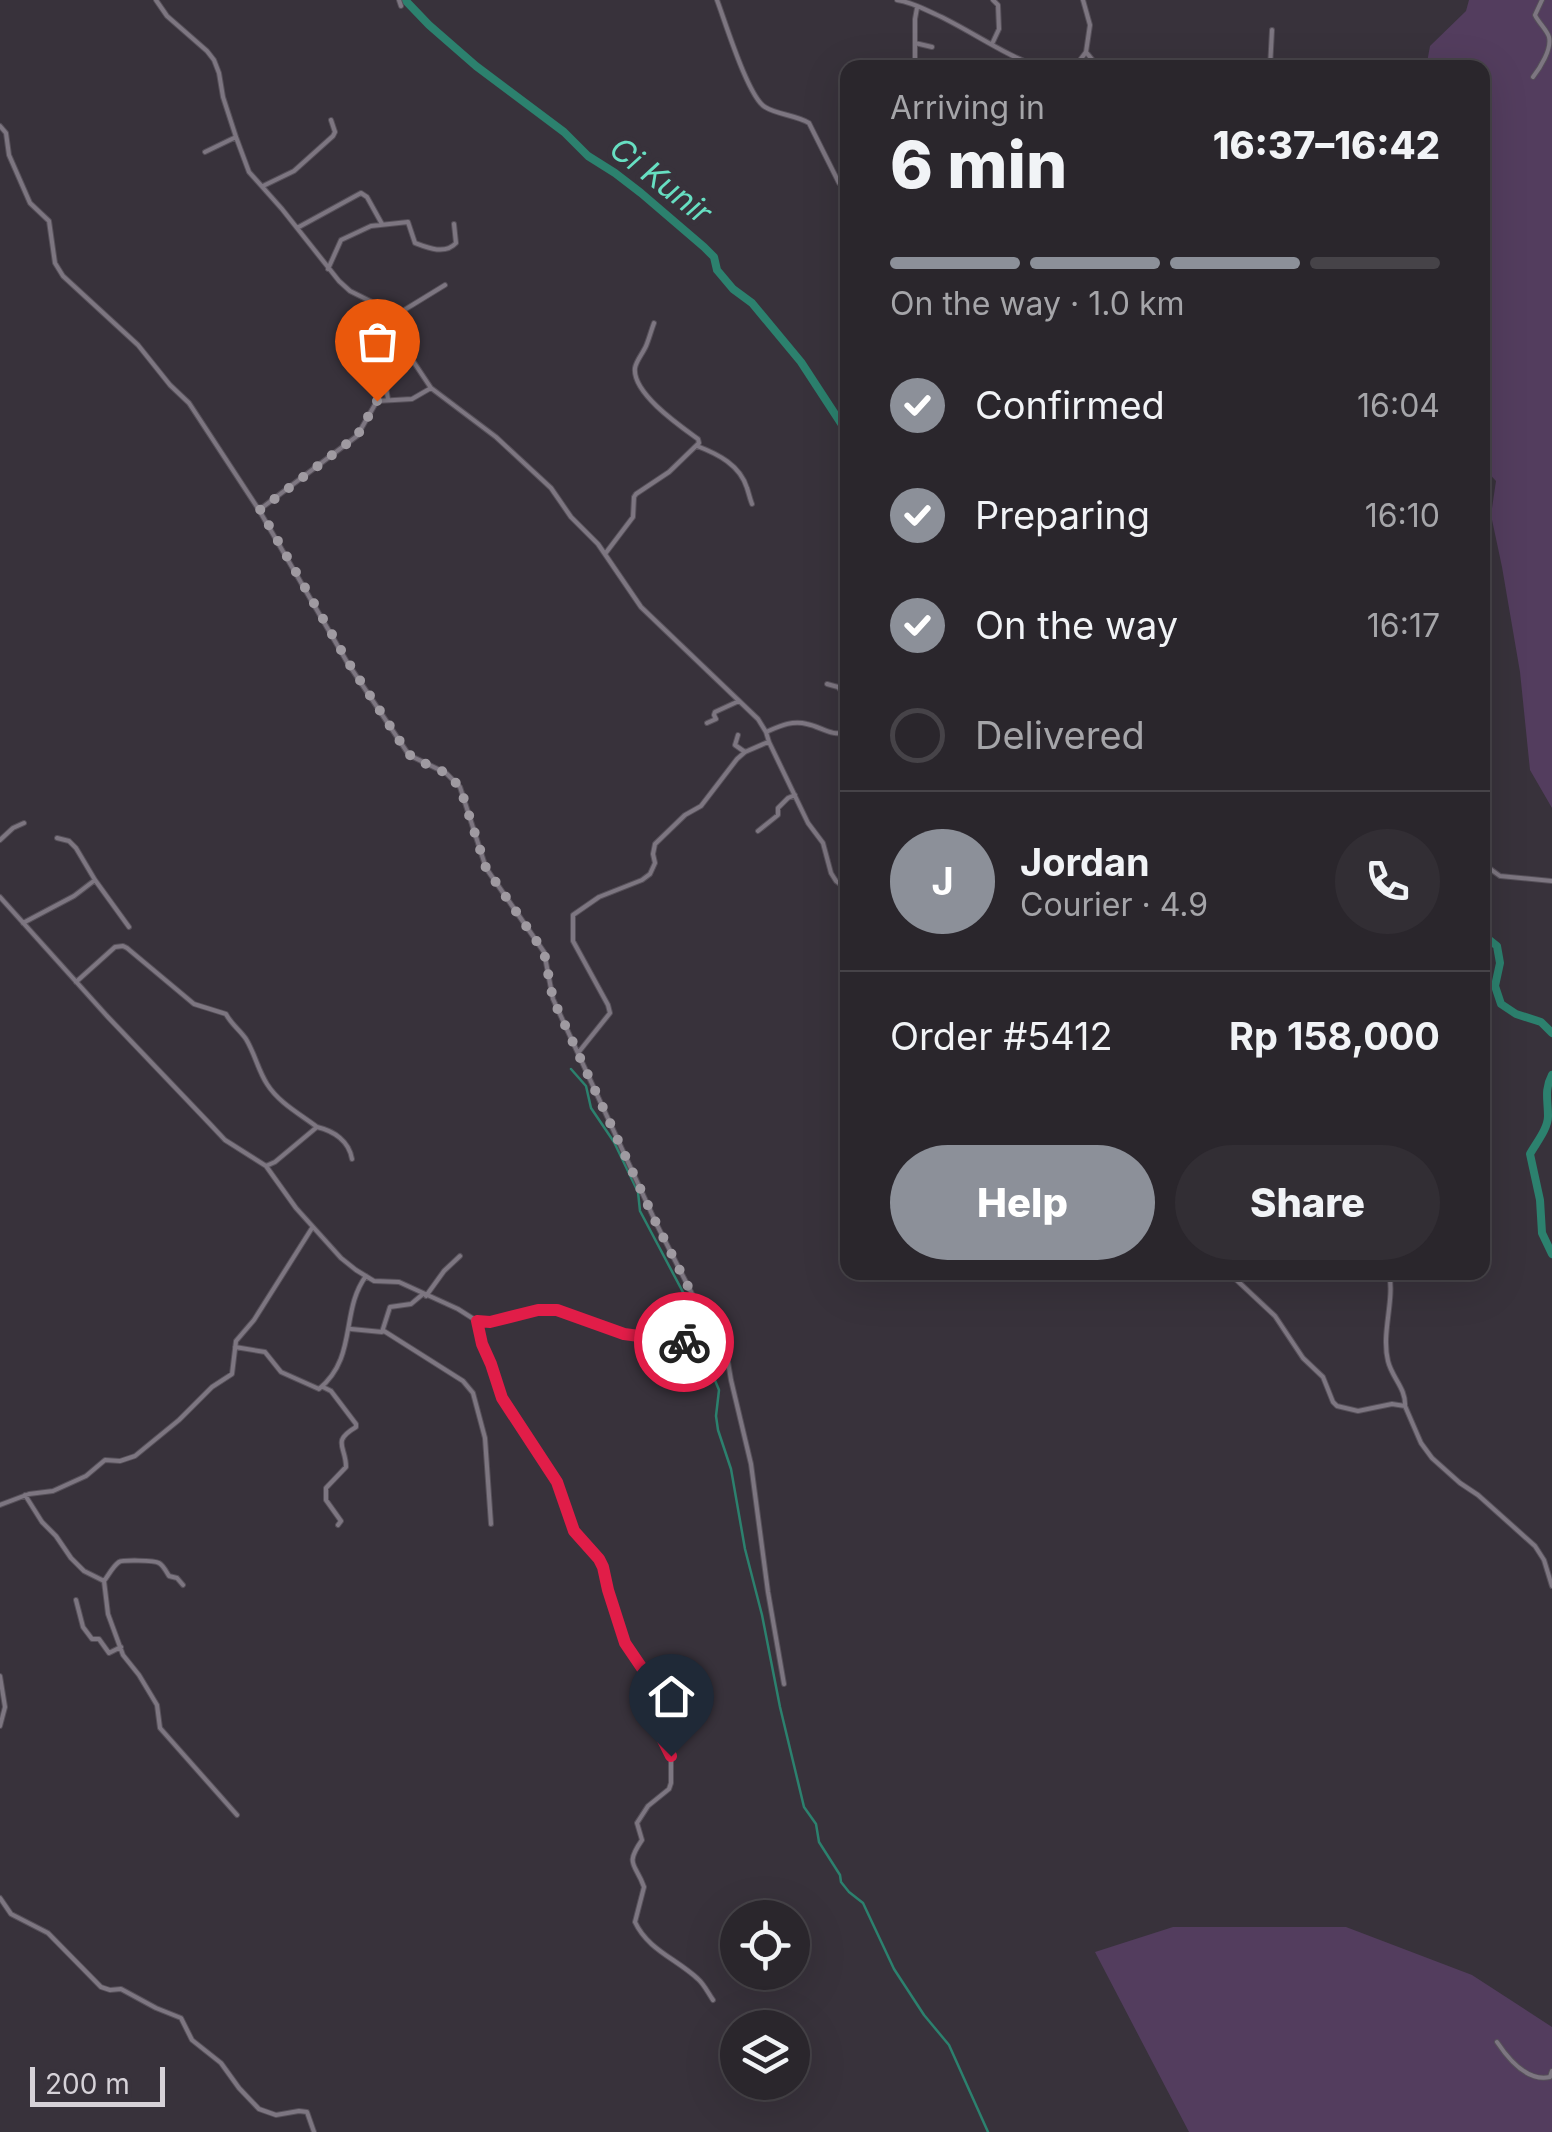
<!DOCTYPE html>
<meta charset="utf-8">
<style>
:root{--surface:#2a262c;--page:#322e34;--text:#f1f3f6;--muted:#a5a5a9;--line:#464348;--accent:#8c9099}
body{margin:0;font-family:Inter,sans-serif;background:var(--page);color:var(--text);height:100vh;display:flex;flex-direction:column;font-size:38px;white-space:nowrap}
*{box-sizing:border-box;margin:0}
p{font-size:32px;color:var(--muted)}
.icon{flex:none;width:55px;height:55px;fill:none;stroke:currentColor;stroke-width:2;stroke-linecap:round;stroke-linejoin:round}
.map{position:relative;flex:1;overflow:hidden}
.details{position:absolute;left:840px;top:60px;width:650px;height:1220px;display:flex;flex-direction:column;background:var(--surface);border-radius:20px;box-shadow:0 10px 40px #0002,0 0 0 2px var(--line)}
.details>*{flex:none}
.fabs{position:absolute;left:720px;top:1900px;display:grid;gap:20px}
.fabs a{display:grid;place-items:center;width:90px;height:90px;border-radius:50%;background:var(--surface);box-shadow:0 10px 40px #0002,0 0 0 2px var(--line);font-size:50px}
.scale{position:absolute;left:30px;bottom:25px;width:135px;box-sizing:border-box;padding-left:10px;border:5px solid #d6d2d8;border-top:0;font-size:28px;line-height:35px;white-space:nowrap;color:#d6d2d8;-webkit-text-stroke:8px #38323b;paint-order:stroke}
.pin{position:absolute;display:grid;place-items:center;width:85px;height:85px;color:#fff;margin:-102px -42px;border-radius:50% 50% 50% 0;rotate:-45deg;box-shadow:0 0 10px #0007}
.pin .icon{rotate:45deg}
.courier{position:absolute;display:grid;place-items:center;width:100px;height:100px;margin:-50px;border:8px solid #e11d48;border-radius:50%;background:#fff;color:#222;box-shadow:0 2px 12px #0007}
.headline em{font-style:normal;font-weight:800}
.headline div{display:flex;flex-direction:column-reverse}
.headline{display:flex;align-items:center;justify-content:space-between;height:170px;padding:0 50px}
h1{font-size:65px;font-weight:800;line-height:75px}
.bar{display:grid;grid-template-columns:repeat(4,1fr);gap:15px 10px;align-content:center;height:120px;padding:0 50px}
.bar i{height:12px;border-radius:8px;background:var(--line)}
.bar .selected{background:var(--accent)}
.bar p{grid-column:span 4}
.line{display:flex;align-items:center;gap:25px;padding:0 50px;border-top:2px solid var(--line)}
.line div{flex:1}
.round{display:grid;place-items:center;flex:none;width:105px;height:105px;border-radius:52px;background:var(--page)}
ol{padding:0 50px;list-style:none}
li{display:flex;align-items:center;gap:30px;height:110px}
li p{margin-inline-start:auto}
li .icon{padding:10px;border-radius:50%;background:var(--accent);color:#fff;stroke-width:4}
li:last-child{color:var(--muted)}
li i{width:55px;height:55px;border:5px solid var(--line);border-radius:50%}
.button{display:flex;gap:20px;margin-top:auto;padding:20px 50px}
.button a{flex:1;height:115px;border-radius:60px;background:var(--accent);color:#fff;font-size:40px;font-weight:800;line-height:115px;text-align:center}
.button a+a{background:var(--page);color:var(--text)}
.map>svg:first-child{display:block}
.green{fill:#533d5e}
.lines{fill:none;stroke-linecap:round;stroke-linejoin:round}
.stream{stroke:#2c816e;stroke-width:2.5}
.river{stroke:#2c816e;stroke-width:8}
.street-casing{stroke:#565059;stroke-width:6}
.street{stroke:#7d7681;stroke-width:4}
.done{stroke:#9f9aa1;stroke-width:10;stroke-dasharray:0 18}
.route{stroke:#e11d48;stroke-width:12}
.labels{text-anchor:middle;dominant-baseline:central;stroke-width:10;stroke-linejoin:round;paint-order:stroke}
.water-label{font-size:32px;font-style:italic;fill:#67dfc2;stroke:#38323b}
</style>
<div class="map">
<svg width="1552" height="2132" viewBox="0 0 1552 2132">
<rect width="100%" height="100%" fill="#38323b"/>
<path class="green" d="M1469,0H1552V808L1530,770L1520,672L1502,567L1491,515L1496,481L1483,467L1482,68H1426L1430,46L1466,11Z
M1173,1927H1346L1472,1975L1552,2027V2132H1189L1095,1952Z"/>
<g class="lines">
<path class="stream" d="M571,1069L586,1086L591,1108L614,1142L638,1192L640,1211L685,1296L695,1321L704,1354L719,1390L716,1416L718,1430L731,1469L745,1549L762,1615L780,1707L804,1807L816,1824L819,1842L840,1875L841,1882L849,1892L863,1903L894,1969L924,2015L949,2045L988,2132"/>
<path class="river" d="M405,0L429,25L476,66L564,132L588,156L615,173L641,193L704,247L714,257L717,270L733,289L752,303L801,362L848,434
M1482,934L1497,946L1500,963L1495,986L1501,1004L1516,1014L1541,1022L1552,1033
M1552,1075C1544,1090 1548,1100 1548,1116C1548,1129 1536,1143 1530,1154L1540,1200L1542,1233L1552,1254"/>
<defs>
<path id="street" d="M156,0L167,16L207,51L214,60L219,73L223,97L236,137L249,172L282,209L339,281L350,291L376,304L383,314V323L409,355L431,388L496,437L551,488L571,517L598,544L641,607L758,719L766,732L769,742L808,823L823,843L831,873L836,881L848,890
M399,0L401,6
M717,0C725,21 748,97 765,107C778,115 796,115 809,123L839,183L848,191
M897,0C911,2 922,8 935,14C969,29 1009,59 1044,68
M1083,0L1090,25L1086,52L1099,68
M915,43L932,47
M992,44L999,29L998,5L993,0
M915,68V19L917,8
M1074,68L1086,52
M1270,68L1272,30
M1533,77C1540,68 1552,49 1549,37C1547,30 1538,22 1535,15L1542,0
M0,126L6,133L9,155L30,203L49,221L55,263L63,276L138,345L170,385L189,403L259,510L347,662L407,752L413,757L446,773L460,787L486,868L544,952L553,999L657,1225L715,1339
M205,152L236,137
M263,186L294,171L333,136L335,132L331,120
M297,228L361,193L367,197L382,224
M328,269L341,240L371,226L408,222L415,243C428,248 445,255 456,243L454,224
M383,323L445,285
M380,377L386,388L388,399
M697,446C718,454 740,465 747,488C749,494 750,499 752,504
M259,510L357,436L377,401L412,399L431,388
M605,554L633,517L634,497L636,494L669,472L699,443L698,439C680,426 632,393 635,368C636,361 643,353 646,346C649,339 651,331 654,323
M827,684L838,687L848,699
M707,723L716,719L714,715L715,712L739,701
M766,732C780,726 792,720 807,724C822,727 831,737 848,732
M738,735L735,745L745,752
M758,831L778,815V808L788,798L795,795
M57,838L69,841L76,848L95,880L129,927
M0,840L13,828L24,823
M1482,863L1500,876L1552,881
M0,897L107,1016L210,1124L225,1140L266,1166L296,1208L341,1258L356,1270L374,1281L399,1282L458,1309L480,1323L526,1312L549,1309L567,1313L636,1337L689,1342L715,1339L725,1344L731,1380L751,1464L768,1592L784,1684
M23,923L74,896L95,880
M76,982L115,947L123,946L127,948L194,1004L226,1014C231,1024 240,1030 246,1039C255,1054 258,1070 267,1084C279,1103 300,1114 317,1127
M578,1053L610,1013L608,1005L573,941V915L599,897L642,880L650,874L655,863L653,854L655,844L685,815L701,806L737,759L745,752L768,742
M266,1166L275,1162L317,1127C334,1131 349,1141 352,1159
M1228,1272L1275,1316L1303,1358L1323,1377L1333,1402L1337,1406L1358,1411L1392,1404L1405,1406L1421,1443L1432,1458L1460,1483L1478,1495L1535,1546L1544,1560L1552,1586
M1389,1272C1395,1301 1381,1332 1388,1361C1392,1378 1406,1388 1405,1406
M426,1296L444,1271L460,1256
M477,1324L498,1391L557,1483L574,1531L599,1559L625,1643L646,1675L658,1699L662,1716L660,1737L671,1756V1783L669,1789L648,1806L637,1823L642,1840C624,1866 636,1863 644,1887L635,1922C648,1950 677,1959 698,1979C704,1984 708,1993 713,2000
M351,1329L382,1332L390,1307L411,1304L423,1294
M384,1331L463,1381L473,1393L485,1438L491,1524
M235,1347L265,1352L281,1372L319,1389C358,1357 340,1311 366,1276
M323,1387L331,1391L356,1424V1427C331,1442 346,1446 346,1467L326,1488V1500L341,1521L338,1525
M25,1495L42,1522L56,1536L71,1558L84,1571L104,1581L108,1614L123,1655L139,1675L157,1705L160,1728L237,1815
M0,1505L29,1494L53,1491L86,1476L105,1460L120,1461L135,1456L179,1420L212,1387L232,1374L236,1341L254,1320L312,1228
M104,1581C108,1576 113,1566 119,1562C122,1560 154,1560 159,1563C163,1565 166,1571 169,1576L177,1578L183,1585
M76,1600L83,1627L92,1639H99L109,1653L121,1647
M0,1676L5,1707L0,1726
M0,1898L11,1914L48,1933L101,1987L110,1990L121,1989L156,2008L181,2018L192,2040L221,2063L239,2088L259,2109L276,2115L299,2111L307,2112L314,2132
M1497,2042C1509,2060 1528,2082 1550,2077L1552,2071"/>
</defs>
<use href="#street" class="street-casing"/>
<use href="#street" class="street"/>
</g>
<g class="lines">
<path class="done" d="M377,401L357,436L260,510L348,662L407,752L413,758L446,773L460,787L486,868L544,952L553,999L657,1225L715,1340L684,1342"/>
<path class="route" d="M671,1756L659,1732L662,1716L658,1700L646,1674L625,1643L608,1590L603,1567L599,1559L574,1531L557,1482L502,1398L491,1364L482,1344L477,1321L490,1322L538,1310H557L624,1334L684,1342"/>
</g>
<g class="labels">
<g class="water-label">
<text transform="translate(661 180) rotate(38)">Ci Kunir</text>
</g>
</g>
</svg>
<div class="fabs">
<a><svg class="icon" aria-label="locate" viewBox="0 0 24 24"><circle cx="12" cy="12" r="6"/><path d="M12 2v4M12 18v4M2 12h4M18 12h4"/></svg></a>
<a><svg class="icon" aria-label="layers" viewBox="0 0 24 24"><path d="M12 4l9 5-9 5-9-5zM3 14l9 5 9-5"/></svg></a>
</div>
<div class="scale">200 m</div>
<div class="pin" style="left:377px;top:401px;background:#ea580c"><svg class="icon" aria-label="bag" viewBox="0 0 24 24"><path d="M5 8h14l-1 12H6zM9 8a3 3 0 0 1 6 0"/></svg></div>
<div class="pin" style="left:671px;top:1756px;background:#1f2937"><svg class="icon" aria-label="home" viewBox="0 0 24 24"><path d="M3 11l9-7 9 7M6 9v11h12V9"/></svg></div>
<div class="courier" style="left:684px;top:1342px"><svg class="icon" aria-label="bike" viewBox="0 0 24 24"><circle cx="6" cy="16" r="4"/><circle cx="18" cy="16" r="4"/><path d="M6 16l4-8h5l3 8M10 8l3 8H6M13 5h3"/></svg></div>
<section class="details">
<div class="headline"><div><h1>6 min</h1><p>Arriving in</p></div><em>16:37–16:42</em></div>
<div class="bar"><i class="selected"></i><i class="selected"></i><i class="selected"></i><i></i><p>On the way · 1.0 km</p></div>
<ol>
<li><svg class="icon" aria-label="check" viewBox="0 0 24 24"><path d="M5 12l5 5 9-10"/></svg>Confirmed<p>16:04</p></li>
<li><svg class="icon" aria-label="check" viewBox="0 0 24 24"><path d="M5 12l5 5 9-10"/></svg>Preparing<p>16:10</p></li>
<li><svg class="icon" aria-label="check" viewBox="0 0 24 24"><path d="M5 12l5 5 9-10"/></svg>On the way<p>16:17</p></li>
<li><i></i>Delivered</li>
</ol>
<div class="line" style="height:180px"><b class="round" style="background:var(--accent);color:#fff">J</b><div><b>Jordan</b><p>Courier · 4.9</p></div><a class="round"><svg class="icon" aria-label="phone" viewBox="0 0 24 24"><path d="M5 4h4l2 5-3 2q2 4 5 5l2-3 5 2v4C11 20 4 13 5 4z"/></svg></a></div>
<div class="line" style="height:130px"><div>Order #5412</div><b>Rp 158,000</b></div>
<div class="button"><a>Help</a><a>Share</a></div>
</section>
</div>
